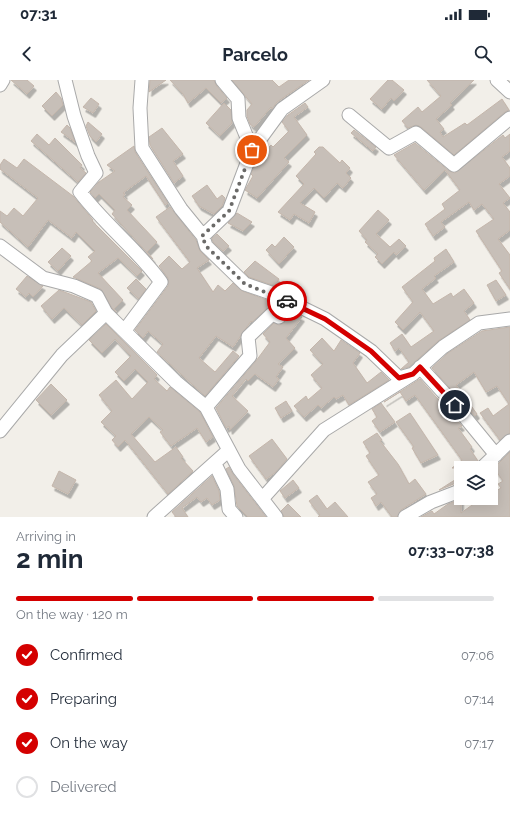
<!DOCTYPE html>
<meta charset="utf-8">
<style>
:root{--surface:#fff;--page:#f6f6f7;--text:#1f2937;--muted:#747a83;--line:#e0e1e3;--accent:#d40000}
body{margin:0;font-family:Raleway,sans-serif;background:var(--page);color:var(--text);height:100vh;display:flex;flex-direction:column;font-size:15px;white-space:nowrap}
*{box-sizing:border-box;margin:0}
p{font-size:13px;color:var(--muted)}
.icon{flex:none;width:22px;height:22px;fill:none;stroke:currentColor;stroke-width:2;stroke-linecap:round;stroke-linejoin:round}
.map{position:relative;height:437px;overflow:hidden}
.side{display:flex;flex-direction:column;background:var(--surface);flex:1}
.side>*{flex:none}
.buttons{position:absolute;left:454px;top:381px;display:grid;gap:8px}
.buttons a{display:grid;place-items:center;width:44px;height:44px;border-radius:0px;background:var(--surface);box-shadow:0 4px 16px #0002;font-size:20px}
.pin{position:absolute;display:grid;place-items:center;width:34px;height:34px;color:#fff;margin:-17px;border:2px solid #fff;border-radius:50%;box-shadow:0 1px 4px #0007}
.courier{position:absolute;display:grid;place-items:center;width:40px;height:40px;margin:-20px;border:3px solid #d40000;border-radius:50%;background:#fff;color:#222;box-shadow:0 1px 5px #0007}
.overview em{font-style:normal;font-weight:700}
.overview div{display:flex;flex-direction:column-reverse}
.overview{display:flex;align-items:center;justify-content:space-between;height:68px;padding:0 16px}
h1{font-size:26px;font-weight:700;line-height:30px}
.bar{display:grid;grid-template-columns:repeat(4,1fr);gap:6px 4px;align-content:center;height:48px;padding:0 16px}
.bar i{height:5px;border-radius:3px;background:var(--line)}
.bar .selected{background:var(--accent)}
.bar p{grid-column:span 4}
ol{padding:0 16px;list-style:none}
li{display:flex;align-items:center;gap:12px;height:44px}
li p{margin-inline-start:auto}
li .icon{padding:4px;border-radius:50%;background:var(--accent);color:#fff;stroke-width:4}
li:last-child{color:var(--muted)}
li i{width:22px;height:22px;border:2px solid var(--line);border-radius:50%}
.status{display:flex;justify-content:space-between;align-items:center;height:28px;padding:0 20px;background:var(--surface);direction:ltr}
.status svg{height:11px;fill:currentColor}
header{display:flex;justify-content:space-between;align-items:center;height:52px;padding:0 16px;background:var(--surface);font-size:18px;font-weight:700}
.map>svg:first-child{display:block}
.building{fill:#c7bfb8;stroke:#c4b6ab;filter:url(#shadow)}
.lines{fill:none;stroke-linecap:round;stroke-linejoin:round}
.minor-casing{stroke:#a9a9a9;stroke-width:15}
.minor{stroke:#fff;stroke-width:13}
.done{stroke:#6b6a68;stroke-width:4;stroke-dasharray:0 7.2}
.route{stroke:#d40000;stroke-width:5}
</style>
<div class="status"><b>07:31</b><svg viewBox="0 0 49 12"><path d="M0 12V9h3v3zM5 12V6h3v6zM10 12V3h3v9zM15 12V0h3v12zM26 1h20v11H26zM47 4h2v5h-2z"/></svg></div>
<header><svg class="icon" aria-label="back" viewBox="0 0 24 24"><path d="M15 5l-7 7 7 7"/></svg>Parcelo<svg class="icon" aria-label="search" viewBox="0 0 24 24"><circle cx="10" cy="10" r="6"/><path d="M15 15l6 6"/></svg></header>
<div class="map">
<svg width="510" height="437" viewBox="0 0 510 437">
<defs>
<filter id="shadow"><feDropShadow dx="2.5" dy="4.5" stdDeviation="0" flood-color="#0004"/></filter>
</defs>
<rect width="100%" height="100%" fill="#f2efe9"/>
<path class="building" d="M11,0H27L34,6L27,14Z
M150,0H166L149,12Z
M170,0H214L216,5L227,18L221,23L206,8L188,23L183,14Z
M232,0H272L279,7L289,0H309L277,22L272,29L271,27L254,47L250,44L247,36V30L252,24Z
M388,0H392L404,10L394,21L391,18L382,29L370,19Z
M427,0H474L450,23L452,25L436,39L444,49L440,52L443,57L465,43L467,45L502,19L509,30L505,32L454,75L421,47L416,45L408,48L402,41L418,27L422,32L441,16Z
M56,12L61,18L63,25L52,36L42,26Z
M91,18L99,24L93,33L83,27Z
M224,23L231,30L232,43L220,56L206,43Z
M305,23L308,27L294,37L307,55L284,78L289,82L257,118L245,110L253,96L251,94L258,77H260L271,65L273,67L289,51L282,42L288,35Z
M88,42L102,54L96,62L90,56L86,46Z
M67,45L70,48L75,62L61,52Z
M162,48L183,74L173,81L183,96L174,103L150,65L149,57Z
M354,50L376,67L373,71L351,53Z
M37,54L49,65L55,58L82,85L80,88L86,93L78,102L31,61Z
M510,54V71L502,77L510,88V96L499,104L510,118L503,123L510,132V150L498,159L510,175V209L499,193L502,191L476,151L494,139L482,124L474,130L469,122L441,142L445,147L433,156L425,144L445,129L442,124L460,110L445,90L424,110L394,75L415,63L449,91L455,93L503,55L505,58Z
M134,66L135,72L168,123L165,125L146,96L123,113L125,114L123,117L132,125L127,130L157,162L147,172L153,179L112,134L115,130L99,114L95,118L90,112L99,102L115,91L107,85Z
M319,67H323L340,83L342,80L350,88L346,93L351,98L343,108L337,103L324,118L314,108L300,123L315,132L309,143L294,134L290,140L278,132L304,104L296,96L316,74L314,72Z
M4,79L17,88L24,79L73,116L93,140L92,141L142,191L137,196L118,178L98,193L123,220L114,229L116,232L112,228L101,209L73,197L92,181L88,177L95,171L76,152L72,158L48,140L28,167L0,142V131L7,136L14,128L23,136L38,118L0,89V85Z
M207,105L217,119L222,115L225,118L222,126L214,134L199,126L192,116Z
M170,127L196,160L200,171L209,180L197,188L213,212L218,205L225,211L233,203L242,211L267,220L270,223V226L252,242L251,241L233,267L216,256L199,278L215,292L233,271L239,276L205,316L157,272L163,264L148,251L143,258L135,250L168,206V198L159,186L169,176L182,189L190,182L156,137Z
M378,130L389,140L376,154L390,167L399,159L406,166L396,175L394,172L382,184L375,177L378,174L365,162L367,160L359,151Z
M237,133L252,142L243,151L228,143Z
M217,154L229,166L223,171L213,162L212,158Z
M284,157L294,167L279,184L266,170L272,164L275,167Z
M62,168L71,176L58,191L48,182Z
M446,169L454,182L434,196L436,198L422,209L433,224L451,213L453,217L464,209L474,223L464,231L470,240L438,261L409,287L401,289L409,282L399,268L395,271L390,263L402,254L411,267L434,251L420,232L403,250L395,242L413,222L402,207L435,181L434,178Z
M255,181L279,199L275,206L249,197L244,192Z
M27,196L43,206L33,217L29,213L26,217L16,209Z
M136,199L146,209L139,219L127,208Z
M496,200L506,215L496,221L487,205Z
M59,210L91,222L96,231L82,245L64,228L52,239L41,226Z
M292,232L302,237L286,258L295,268L278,284L283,287L276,297L279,299L273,307L255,294L248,301L246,299L232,316L248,331L230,350L229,346L226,348L216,328L256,281L270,262L263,254L274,243L279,245L284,243Z
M106,244L157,295L154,299L167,311L170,307L200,332L213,357L206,362L197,348L171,366L160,352L163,350L149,337L131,354L155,382L176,367L183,377L181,378L193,391L168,414L125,360L118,367L112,360L116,356L101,342L112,331L99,315L116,300L132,319L148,302L135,289L124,301L115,292L131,276L115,259L102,273L89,260Z
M510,247V353L500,360L480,333L488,328L493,336L509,324L497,306L486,312L474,292L456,305L477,334L475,336L432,288L448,273L482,251Z
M322,258L334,271L341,260L360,273L353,283L367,303L381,292L389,300L349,325L343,315L336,319L334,317L321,328L318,325L304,337L294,326L306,316L308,320L322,308L311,295L323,284L310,270Z
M420,299L462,346L458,348L472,367L470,369L478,381L474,388H452L462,380L415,315L406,321L400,312L384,322Z
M51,304L67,320L51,335L36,320Z
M286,321L292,331L281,338L275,328Z
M381,323L395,342L380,352L372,341L377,337L372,329Z
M410,333L438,375L421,383L412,368L414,367L396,342Z
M377,353L382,360L380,361L398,384L409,404L415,399L426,414L401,430L397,437H392L381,422L376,426L371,418L377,414L368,402L379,395L366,376L370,373L363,362Z
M272,359L287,379L276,392L266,399L249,376Z
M510,372V437H421L432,431L434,434L448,424L461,419V433L479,420L480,421L485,418H491V414L501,408L498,404L503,401L494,388Z
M229,387L233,394L266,437H248L237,426L234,406L226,389Z
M59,391L76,400L68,414L52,406Z
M212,396L219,411L220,420L212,425L207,418L201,422L197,417L182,428L188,437H176L172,432Z
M461,396V401L439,410Z
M293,400L299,408L285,418L280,411Z
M317,415L327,429L335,422L348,437H318L320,435L309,421Z
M288,424L301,437H284L281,431Z"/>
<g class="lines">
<defs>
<path id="minor" d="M65,0L74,36L88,76L96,93L80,112C105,145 138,170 161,202L125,250
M142,0L140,28L142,68L181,129L203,156
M222,0L238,19L239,38L252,70
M323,0L282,29L252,70L229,131L203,156L206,166L245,204L274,214L325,239L371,271L399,298L413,294
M497,0L510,12
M0,5L3,0
M349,35L389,68L416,53L454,85L510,38
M0,166L43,198L74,206L97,216L106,233
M420,287L455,325L496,375
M206,327L250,276L248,257L272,234L279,237L278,216
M0,351L62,275L106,233L176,302L206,327L239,389L276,437
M215,384L227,409L229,429L236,437
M482,388L510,361
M262,419L324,350L413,294L443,267L479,243L510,239
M154,437L229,370
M405,437L431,422L457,412L461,409"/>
</defs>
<use href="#minor" class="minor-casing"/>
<use href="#minor" class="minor"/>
</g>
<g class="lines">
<path class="done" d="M252,70L229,131L202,156L206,166L245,204L287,221"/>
<path class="route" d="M287,221L325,239L371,271L399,298L413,294L420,287L455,325"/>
</g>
</svg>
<div class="buttons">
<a><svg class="icon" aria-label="layers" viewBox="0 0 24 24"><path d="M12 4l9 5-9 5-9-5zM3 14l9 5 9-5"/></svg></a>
</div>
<div class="pin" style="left:252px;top:70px;background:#ea580c"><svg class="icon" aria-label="bag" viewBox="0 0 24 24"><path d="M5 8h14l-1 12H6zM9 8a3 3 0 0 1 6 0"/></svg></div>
<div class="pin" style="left:455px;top:325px;background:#1f2937"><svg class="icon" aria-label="home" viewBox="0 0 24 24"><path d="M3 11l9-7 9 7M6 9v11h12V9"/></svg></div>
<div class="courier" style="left:287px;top:221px"><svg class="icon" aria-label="car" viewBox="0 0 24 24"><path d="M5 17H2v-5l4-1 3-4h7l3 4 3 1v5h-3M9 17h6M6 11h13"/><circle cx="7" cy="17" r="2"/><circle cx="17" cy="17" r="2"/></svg></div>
</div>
<section class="side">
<div class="overview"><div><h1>2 min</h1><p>Arriving in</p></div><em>07:33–07:38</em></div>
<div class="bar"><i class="selected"></i><i class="selected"></i><i class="selected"></i><i></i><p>On the way · 120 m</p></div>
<ol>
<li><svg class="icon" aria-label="check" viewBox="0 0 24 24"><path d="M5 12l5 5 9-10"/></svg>Confirmed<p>07:06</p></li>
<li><svg class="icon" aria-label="check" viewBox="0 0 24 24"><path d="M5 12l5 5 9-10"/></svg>Preparing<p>07:14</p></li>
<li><svg class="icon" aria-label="check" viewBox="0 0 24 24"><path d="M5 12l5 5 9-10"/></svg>On the way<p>07:17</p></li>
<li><i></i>Delivered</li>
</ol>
</section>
